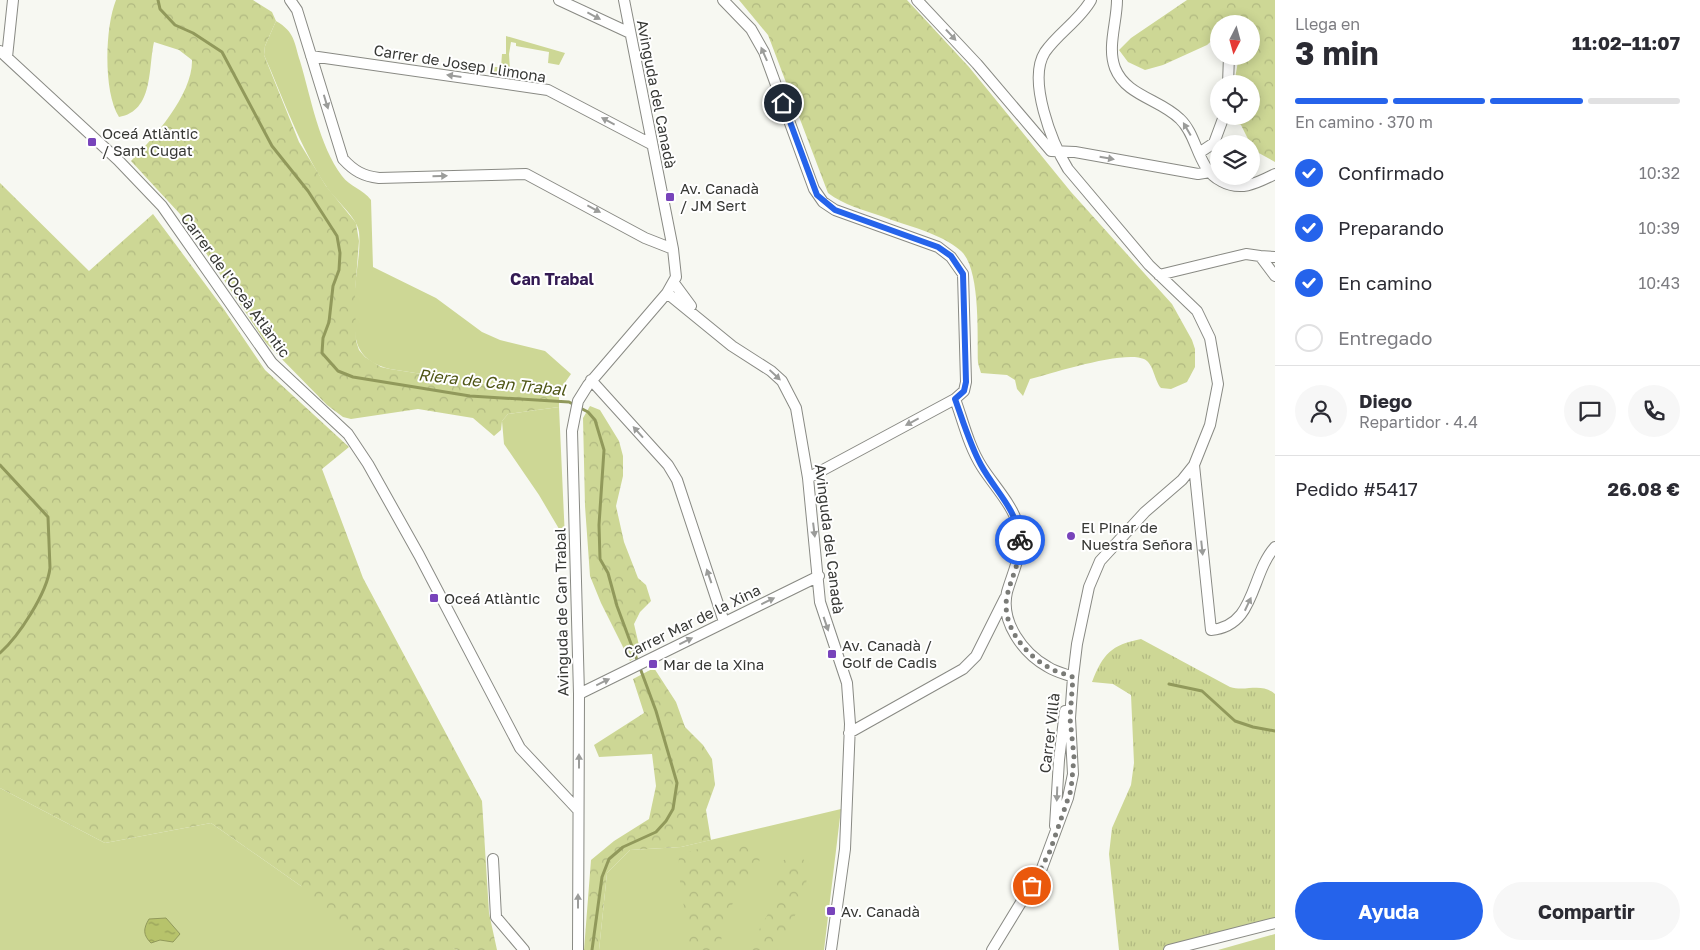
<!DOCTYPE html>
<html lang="es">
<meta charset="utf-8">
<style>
:root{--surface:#fff;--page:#f7f7f7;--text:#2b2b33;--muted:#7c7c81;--line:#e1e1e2;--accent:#2563eb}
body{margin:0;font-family:"Golos Text",sans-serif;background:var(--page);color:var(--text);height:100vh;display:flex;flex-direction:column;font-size:19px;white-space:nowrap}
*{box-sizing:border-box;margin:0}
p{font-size:16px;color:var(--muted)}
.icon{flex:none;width:28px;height:28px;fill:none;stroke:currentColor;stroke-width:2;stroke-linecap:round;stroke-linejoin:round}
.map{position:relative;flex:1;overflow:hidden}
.details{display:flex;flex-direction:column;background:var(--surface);width:425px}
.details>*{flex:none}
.needle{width:32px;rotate:186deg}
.fabs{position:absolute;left:1210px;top:15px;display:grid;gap:10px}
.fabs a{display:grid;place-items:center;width:50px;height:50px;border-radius:50%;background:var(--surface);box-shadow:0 2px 12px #0003;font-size:25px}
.pin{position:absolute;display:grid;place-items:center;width:42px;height:42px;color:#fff;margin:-21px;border:2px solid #fff;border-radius:50%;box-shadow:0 1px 5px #0007}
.courier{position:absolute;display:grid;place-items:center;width:50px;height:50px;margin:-25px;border:4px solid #2563eb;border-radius:50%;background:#fff;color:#222;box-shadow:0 1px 6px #0007}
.summary em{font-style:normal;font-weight:700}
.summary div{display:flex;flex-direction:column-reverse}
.summary{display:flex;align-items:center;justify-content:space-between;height:85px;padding:0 20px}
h1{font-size:32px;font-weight:700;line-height:38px}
.bar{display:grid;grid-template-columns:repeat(4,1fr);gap:8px 5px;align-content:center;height:60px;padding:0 20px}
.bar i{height:6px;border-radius:4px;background:var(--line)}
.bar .on{background:var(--accent)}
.bar p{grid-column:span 4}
.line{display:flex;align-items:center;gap:12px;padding:0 20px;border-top:1px solid var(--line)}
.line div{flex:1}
.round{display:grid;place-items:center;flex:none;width:52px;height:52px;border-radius:26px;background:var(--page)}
ol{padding:0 20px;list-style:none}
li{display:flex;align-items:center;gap:15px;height:55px}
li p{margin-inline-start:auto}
li .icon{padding:5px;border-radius:50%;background:var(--accent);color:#fff;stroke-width:4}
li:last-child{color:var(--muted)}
li i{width:28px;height:28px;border:2px solid var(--line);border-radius:50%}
.primary-button{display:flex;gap:10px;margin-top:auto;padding:10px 20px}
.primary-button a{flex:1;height:58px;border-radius:30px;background:var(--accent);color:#fff;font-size:20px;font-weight:700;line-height:58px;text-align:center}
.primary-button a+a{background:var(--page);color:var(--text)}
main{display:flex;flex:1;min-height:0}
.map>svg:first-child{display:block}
.green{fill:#cdd795}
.forest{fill:url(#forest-crowns)}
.park{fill:url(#park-tufts)}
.water{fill:url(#water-ripples);stroke:#91995b}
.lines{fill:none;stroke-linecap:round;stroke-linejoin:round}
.stream{stroke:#91995b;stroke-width:3}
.minor-casing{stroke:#898a84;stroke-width:12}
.minor{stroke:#fff;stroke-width:10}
.oneway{fill:#9b9c9a}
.done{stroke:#7a7b77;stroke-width:5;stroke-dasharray:0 9}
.route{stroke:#2563eb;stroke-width:6}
.poi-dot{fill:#7844bb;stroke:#fff;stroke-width:2}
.labels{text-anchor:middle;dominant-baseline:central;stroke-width:4;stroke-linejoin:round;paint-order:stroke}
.street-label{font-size:15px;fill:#373835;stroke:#fff}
.poi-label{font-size:15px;fill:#373835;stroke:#fff;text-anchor:start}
.neighbourhood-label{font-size:16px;font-weight:bold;fill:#331a53;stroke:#fff}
.water-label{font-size:16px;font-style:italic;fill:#4f5616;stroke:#fff}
</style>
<main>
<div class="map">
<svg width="1275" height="950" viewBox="0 0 1275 950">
<defs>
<pattern id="forest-crowns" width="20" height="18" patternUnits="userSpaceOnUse" patternTransform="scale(1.25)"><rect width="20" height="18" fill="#cdd795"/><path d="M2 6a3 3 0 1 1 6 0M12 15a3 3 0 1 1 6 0" fill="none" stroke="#b1b981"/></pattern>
<pattern id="park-tufts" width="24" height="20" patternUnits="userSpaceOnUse" patternTransform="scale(1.25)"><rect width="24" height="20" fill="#cdd795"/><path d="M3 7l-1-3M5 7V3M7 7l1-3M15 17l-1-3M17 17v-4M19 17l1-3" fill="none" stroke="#b1b981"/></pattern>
<pattern id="water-ripples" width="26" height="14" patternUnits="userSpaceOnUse" patternTransform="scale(1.25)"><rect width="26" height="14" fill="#b7c36b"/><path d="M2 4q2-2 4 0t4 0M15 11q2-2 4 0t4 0" fill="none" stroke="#969f59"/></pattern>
</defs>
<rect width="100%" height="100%" fill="#f7f8f2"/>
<path class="green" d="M276,21C295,32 294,42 300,61C311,98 319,145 342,176C350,187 363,189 371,200L373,267L436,298L482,332L500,340L545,351L571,374L559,391H531L390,369C369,364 356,353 355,331C354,318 354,302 355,289C356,271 361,250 359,232C357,217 335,200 326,186C299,145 284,100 264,55L265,46Z
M506,36L565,53L559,65L548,63L549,52L516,46V43L511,42L509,54L510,70L516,71V77L492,73V67H501L502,54H506Z
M559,407L565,539L539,495L504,444L502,421L508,414Z
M0,788L105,843L211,823L301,886L458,950H0Z
M841,809L824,950H599L607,873L630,850L681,847Z
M1275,934V950H1218Z"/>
<path class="forest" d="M116,0H253L272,12L276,21L265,46L264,55L299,142L326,186L356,223L359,241L355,292L356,341L359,350L365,357L381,367L390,369L531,391H559V407L508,414L502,421L501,430L494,436L473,418L418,409L351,419L343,417L327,405L266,343L180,214L131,161C154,138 193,94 192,60L179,50L154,42C148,68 154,111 119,117C103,92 105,27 116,0Z
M739,0H907L969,67L1071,192L1172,304L1192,340L1195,349V367L1187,382L1171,389L1161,388C1154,380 1154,364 1144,359C1124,350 1053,373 1030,379L1023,396L1017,389L1015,380L1007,375L981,373L978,363C977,337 981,269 961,251C941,233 907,226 881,216C863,210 844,205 828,193L768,35Z
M1187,0H1275V162L1257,152L1252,147L1241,125L1233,124L1228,118V116H1251V84H1234L1239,56H1251V24H1219V34L1207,45L1163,65L1145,70L1128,62L1119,50L1131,38Z
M0,183L89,271L153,214L223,308L265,370L349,447L322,469L363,578L482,801L489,913L497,950H458L452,948L450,950H363L329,921L311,902L301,886L211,823L105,843L0,788Z
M590,406L600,410L619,441L623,456V476L616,506L624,542L638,578L646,585L651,601L640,612L634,624L641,654L630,661L601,603L590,576L585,506L583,418Z
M654,668L676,702L685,727L703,745L712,759L715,785L706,810L711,840L681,847L630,850L607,873L599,950H584L591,860L614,841L649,819L656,786L652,754L599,757L594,745L644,713L633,679Z
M719,842L748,845L761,854L757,870L743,883L731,907L718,950H686C690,916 677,888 679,855Z
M789,857L803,859L808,865L805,896L777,950H748L775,901L779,863Z"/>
<path class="park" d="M1141,639L1230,687C1246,692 1261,682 1275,694V923L1169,950H1119L1109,854L1112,828L1131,785L1134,763L1131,695L1113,684L1092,682C1103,654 1111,645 1141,639Z"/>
<path class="water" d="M166,918L180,934L173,942L160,940L151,943C143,935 143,929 149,919Z"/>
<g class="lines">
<path class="stream" d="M158,0L160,9L175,25L193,33L222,52L272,146L308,191L337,236L340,253L339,270L333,286L329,322L323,338L322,353L338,371L353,377L470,396L569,402L588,412L595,420L604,450L599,525L600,559L608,573L617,606L656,711L677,783L673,809L666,821L656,832L623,847L609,859L602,877L592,950
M0,465L48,517L50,568C47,593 19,636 0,653
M1169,684L1202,691L1235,721L1253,727L1275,731"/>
<defs>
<path id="minor" d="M290,0L297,10L343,159C354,171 363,176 379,178L526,174L645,238L673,249
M559,0L630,33
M723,0L751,29L764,52L814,189L823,202L835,210L938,247L951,257L963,274L966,382L964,391L955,399L808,478
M917,0L977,64L1051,151L1075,152L1198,174L1210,172
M1117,0C1117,22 1107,47 1115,68C1126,96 1160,99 1180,119C1198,136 1197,169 1221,181C1241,192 1257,183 1275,174
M0,51L118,160L162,206L272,363L348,434L368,464L419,555L520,748L578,810
M311,56L548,90L651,144
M7,57L13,0
M1228,84L1229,56
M1199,153L1214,143L1224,116
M1260,256L1275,257
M1159,275L1246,254L1260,256L1275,276
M674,283L691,306
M667,293L732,346L771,371L782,381L796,408L808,478L820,602L847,683L850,724L845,849L831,950
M591,380L668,465L677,480L724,622
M955,399C963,421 969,447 982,467C994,486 1014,506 1019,529C1024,551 1013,571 1007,592C1000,622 1023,653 1048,667C1056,672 1065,674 1073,677
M1194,465L1211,630C1256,626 1250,575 1275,547
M579,694L819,576
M849,733L963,669L976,656L1005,598
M1055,826L1059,760L1065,711
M493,859L496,917L524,950
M578,950L579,694L572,431L578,401L588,385L667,293L676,277L673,249L624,0
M992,950L1042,868L1068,798L1073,774L1070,718L1073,677L1077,644L1089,587L1100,561L1145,512L1182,480L1194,465L1210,425L1218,384L1210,338L1197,311L1149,265L1068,169C1052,143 1027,80 1045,52C1058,33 1080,20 1091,0
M1169,950L1275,923"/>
</defs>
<use href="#minor" class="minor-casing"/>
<use href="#minor" class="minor"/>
</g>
<defs><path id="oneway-solid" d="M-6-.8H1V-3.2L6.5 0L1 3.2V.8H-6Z" transform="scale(1.25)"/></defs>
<g class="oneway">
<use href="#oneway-solid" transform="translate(594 16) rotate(28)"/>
<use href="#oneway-solid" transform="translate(951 35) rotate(47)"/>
<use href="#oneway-solid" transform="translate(764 54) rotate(-114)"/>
<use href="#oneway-solid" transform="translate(454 76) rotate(-172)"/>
<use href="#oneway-solid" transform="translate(326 102) rotate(73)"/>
<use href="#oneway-solid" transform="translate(608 121) rotate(-152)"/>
<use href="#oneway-solid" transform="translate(1187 129) rotate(-120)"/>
<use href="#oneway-solid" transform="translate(1107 158) rotate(10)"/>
<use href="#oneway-solid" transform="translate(440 176) rotate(-2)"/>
<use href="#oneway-solid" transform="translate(594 209) rotate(28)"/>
<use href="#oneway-solid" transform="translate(775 375) rotate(43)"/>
<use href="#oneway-solid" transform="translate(912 422) rotate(152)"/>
<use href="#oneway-solid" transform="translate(638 432) rotate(-132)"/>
<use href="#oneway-solid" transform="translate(814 530) rotate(83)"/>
<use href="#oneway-solid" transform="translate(1202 548) rotate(84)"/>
<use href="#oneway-solid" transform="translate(709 576) rotate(-109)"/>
<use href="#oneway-solid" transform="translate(768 601) rotate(-26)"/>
<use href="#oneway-solid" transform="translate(1248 604) rotate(-65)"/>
<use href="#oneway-solid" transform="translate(826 624) rotate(71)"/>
<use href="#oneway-solid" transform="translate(686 641) rotate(-26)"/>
<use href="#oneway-solid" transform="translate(603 682) rotate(-26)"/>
<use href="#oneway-solid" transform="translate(579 761) rotate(-90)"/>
<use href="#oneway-solid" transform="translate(1057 794) rotate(92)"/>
<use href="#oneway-solid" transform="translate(578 901) rotate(-90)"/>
</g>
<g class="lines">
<path class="done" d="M1020,540C1022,557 1012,576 1008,592C999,622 1023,653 1048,667C1056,672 1065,674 1073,677L1070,718L1074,757L1071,790L1050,851L1032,886"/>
<path class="route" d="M783,103L817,195L835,210L938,247L951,256L963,274L966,382L964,391L955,399C963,421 970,445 981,465C995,491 1017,509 1020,540"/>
</g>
<g class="poi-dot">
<rect x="87" y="137" width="10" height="10" rx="2.5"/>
<rect x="665" y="192" width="10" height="10" rx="2.5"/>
<circle cx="1071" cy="536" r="5"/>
<rect x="429" y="593" width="10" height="10" rx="2.5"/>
<rect x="827" y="649" width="10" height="10" rx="2.5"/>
<rect x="648" y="659" width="10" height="10" rx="2.5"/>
<rect x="826" y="906" width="10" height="10" rx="2.5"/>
</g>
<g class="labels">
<g class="street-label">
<text transform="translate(460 63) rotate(9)">Carrer de Josep Llimona</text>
<text transform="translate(657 94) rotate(79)">Avinguda del Canadà</text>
<text transform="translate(236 285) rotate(54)">Carrer de l'Oceà Atlàntic</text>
<text transform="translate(830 539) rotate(83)">Avinguda del Canadà</text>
<text transform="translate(561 612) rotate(-91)">Avinguda de Can Trabal</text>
<text transform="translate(692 621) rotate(-26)">Carrer Mar de la Xina</text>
<text transform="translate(1049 733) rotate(-83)">Carrer Villà</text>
</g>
<g class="poi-label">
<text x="102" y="133">Oceá Atlàntic<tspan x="102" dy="17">/ Sant Cugat</tspan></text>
<text x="680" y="188">Av. Canadà<tspan x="680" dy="17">/ JM Sert</tspan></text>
<text x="1081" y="527">El Pinar de<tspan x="1081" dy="17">Nuestra Señora</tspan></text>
<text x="444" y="598">Oceá Atlàntic</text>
<text x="842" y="645">Av. Canadà /<tspan x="842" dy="17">Golf de Cadis</tspan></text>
<text x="663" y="664">Mar de la Xina</text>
<text x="841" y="911">Av. Canadà</text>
</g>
<g class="neighbourhood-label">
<text x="552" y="279">Can Trabal</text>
</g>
<g class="water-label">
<text transform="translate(492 382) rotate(6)">Riera de Can Trabal</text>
</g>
</g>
</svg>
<div class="fabs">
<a><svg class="needle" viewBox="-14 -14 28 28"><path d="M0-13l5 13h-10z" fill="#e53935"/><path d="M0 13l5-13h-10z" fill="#7c7c81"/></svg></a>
<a><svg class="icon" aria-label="locate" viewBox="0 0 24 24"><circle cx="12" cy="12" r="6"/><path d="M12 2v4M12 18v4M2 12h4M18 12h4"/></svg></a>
<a><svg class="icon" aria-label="layers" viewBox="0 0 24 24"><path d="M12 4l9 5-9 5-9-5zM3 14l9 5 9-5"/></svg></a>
</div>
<div class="pin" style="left:1032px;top:886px;background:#ea580c"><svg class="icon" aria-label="bag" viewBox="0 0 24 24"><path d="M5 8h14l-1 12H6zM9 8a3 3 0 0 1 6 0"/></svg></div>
<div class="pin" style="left:783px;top:103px;background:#1f2937"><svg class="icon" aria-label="home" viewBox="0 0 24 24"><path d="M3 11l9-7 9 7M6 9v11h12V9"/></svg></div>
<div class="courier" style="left:1020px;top:540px"><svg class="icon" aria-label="bike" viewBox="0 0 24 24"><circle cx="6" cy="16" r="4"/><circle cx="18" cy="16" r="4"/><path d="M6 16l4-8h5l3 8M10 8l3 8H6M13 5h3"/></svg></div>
</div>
<section class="details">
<div class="summary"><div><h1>3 min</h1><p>Llega en</p></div><em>11:02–11:07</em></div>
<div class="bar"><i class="on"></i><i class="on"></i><i class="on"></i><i></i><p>En camino · 370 m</p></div>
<ol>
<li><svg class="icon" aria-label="check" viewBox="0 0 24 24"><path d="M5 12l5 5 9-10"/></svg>Confirmado<p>10:32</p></li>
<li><svg class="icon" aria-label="check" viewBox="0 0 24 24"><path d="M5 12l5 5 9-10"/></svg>Preparando<p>10:39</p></li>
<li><svg class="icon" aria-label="check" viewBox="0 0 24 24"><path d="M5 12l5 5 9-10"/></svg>En camino<p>10:43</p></li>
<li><i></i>Entregado</li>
</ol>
<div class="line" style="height:90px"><a class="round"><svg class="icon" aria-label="person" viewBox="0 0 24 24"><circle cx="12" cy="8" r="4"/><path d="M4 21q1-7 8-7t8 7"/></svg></a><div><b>Diego</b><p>Repartidor · 4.4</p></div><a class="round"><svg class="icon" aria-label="chat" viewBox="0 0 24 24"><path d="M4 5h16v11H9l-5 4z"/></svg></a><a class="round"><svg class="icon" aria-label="phone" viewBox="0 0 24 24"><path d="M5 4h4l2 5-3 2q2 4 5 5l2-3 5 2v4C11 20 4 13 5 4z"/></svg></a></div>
<div class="line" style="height:65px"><div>Pedido #5417</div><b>26.08 €</b></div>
<div class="primary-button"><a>Ayuda</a><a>Compartir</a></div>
</section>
</main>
